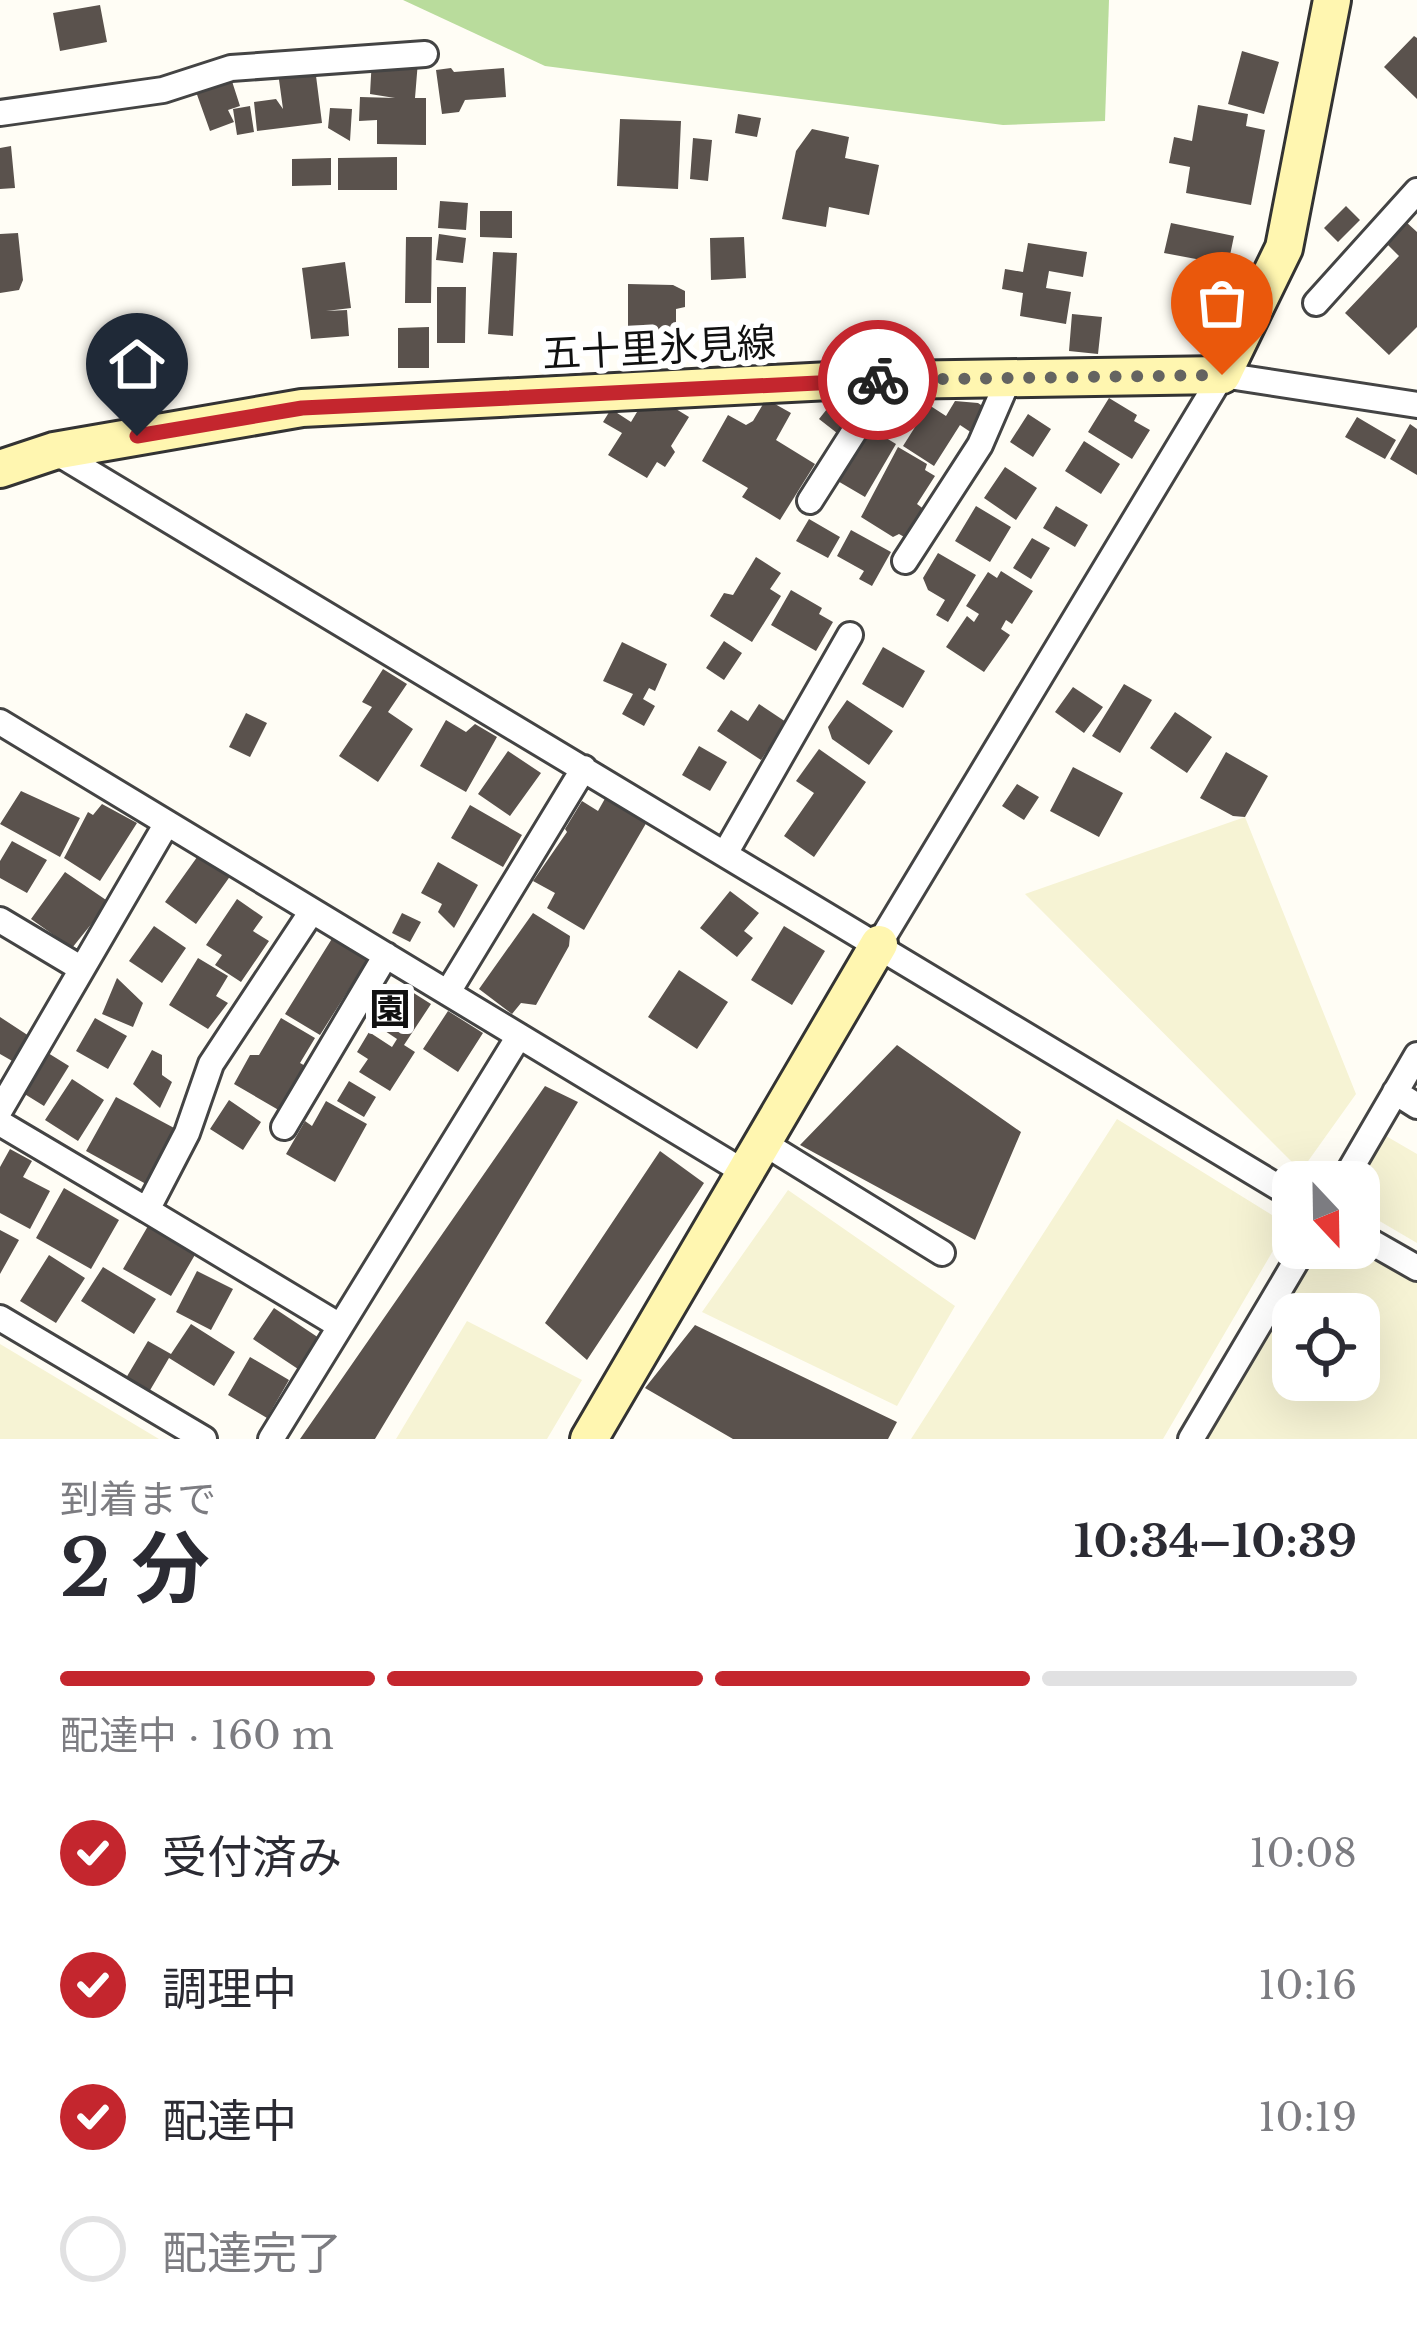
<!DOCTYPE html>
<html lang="ja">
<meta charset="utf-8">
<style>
:root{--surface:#fff;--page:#f7f7f7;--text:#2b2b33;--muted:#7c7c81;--line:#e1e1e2;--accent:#c4262e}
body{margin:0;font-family:"Libre Baskerville","Noto Sans JP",serif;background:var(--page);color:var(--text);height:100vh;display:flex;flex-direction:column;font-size:45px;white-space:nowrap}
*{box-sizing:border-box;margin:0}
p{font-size:39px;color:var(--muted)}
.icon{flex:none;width:66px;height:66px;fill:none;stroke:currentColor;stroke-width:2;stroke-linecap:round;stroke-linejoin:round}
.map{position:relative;height:1439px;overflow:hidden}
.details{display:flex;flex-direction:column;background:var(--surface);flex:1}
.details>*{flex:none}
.needle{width:78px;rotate:158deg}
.tools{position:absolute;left:1272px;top:1161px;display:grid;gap:24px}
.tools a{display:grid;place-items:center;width:108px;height:108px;border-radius:24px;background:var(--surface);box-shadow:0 12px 48px #0002;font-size:60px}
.pin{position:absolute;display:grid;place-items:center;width:102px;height:102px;color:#fff;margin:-123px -51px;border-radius:50% 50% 50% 0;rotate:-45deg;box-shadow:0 0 12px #0007}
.pin .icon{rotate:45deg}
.courier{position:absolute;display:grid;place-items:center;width:120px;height:120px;margin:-60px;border:9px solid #c4262e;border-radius:50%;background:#fff;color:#222;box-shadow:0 3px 15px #0007}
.overview em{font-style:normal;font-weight:700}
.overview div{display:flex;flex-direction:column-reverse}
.overview{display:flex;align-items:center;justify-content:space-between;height:204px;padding:0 60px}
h1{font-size:78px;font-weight:700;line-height:90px}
.bar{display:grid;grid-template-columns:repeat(4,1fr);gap:18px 12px;align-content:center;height:144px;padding:0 60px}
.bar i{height:15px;border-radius:9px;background:var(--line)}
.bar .active{background:var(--accent)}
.bar p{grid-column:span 4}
ol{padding:0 60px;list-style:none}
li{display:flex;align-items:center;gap:36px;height:132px}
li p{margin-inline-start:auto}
li .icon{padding:12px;border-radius:50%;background:var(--accent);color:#fff;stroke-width:4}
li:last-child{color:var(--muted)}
li i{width:66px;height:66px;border:6px solid var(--line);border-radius:50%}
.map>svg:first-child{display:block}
.farmland{fill:#f6f3d4;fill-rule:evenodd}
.forest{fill:#b9dc9c}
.building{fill:#5a524d}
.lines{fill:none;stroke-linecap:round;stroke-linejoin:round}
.street-casing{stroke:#444;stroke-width:30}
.secondary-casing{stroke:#333;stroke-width:42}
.street{stroke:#fff;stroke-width:24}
.secondary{stroke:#fff6b0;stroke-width:36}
.done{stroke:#646461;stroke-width:12;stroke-dasharray:0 21.6}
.route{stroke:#c4262e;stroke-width:15}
.labels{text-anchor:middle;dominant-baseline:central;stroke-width:12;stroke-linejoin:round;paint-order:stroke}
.street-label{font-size:39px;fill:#111;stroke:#fff}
.neighbourhood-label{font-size:42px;font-weight:bold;fill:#111;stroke:#fff}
</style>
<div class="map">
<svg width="1417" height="1439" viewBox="0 0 1417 1439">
<rect width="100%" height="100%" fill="#fffdf5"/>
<path class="farmland" d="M1245,817L1356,1094L1301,1171L1025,894Z
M1117,1119L1288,1225L1163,1439H911Z
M1386,1136L1417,1154V1243L1359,1209V1182H1356Z
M788,1190L955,1306L897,1406L702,1312Z
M1359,1246L1417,1280V1439H1205L1317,1248ZM1293,1314H1359V1380H1293Z
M467,1321L582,1380L547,1439H396Z
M0,1344L159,1439H0Z"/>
<path class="forest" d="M403,0H1109L1105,121L1003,125L545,66Z"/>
<path class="building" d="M100,5L107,42L60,51L53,13Z
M1414,36L1417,38V99L1384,67Z
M1242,51L1279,62L1264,114L1228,104Z
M372,58L418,61L415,98H426V145L377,144V120L359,121L360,97L395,98L370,94Z
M314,60L322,123L257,131L254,102L276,99L283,109L277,65Z
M451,68L454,72L504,68L506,97L465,100L459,112L442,114L436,70Z
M229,72L240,106L228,110L234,122L210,131L195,89Z
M1198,105L1248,114L1246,126L1265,130L1251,205L1186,193L1190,167L1169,163L1174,137L1192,141Z
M250,106L254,132L237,135L233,109Z
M330,108L352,109L350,141L328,128Z
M738,114L761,118L757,137L735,133Z
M620,119L681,121L678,189L617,186Z
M812,129L849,137L845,158L879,165L869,215L829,207L826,227L782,219L796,151Z
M693,138L712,140L708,181L690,179Z
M11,146L15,188L0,189V148Z
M397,157V190H338V158Z
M331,158V185L292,186V159Z
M440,201L468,203L466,230L438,228Z
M1346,206L1360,220L1338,242L1324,228Z
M480,211H512V238L480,237Z
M1405,221L1417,232V327L1389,355L1345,313L1399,256L1385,242Z
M1171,223L1234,236L1228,265L1164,253Z
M18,233L23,280L19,290L0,293V234Z
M439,234L466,238L463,263L436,260Z
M406,237H432L431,303H405Z
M744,237L746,278L711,280L710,238Z
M1028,243L1087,252L1083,277L1049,271L1046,288L1071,292L1066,324L1020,316L1023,293L1002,289L1005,269L1023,272Z
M493,252L517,253L513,336L488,334Z
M345,262L351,308L326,311L347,310L349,336L311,339L302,268Z
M628,284L673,285L685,291V307L676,309V330L684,335L637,334V328H628Z
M437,287H466L465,343H437Z
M1072,314L1102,317L1098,354L1069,351Z
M429,327V368H398V328Z
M839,394L857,409L837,433L819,419Z
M1109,398L1137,415L1134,421L1150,430L1132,459L1088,432Z
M766,399L791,413L776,440L815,464L780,520L742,497L748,488L702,461L728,415L746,425L753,421Z
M922,400L903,433L886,423L897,404Z
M663,401L689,417L671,446L675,452L665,467L657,462L647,478L608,455L622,433L603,422L611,409L631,422L643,402L657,411Z
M955,401L978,403L987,409L972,433L960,425L934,466L903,446L929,405L946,416Z
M1028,414L1051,429L1033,457L1010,442Z
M1357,417L1396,440L1385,459L1345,437Z
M1410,424L1417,429V475L1390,459Z
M868,427L896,444L865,497L836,480Z
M1084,441L1120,464L1101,494L1065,471Z
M898,447L927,464L925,470L935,476L917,504L925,510L906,538L899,534L893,537L861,517Z
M1005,467L1037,488L1016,520L984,498Z
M976,506L1011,527L990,562L955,541Z
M1056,506L1088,525L1075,547L1043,528Z
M809,519L840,537L828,558L796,541Z
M851,530L891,552L872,586L859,579L864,571L837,556Z
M1032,538L1050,548L1031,579L1013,568Z
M938,553L976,575L948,622L936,615L945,600L928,590L923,578Z
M756,557L781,573L770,589L781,596L752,642L710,616L724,593L733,595Z
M1001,571L1033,591L1012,624L1006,620L1001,629L1010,635L984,672L946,647L967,616L974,622L979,614L966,606L988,572L997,578Z
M791,590L822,608L819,614L833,622L816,651L771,625Z
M724,641L742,653L724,680L706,668Z
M622,642L667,664L655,691L649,688L643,699L655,706L644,726L622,714L633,694L603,681Z
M883,647L925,671L903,708L862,684Z
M383,669L407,684L388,712L413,729L378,782L339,756L372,707L362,702Z
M1124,684L1152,700L1120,753L1092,736Z
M1073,687L1103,707L1084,733L1055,712Z
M847,700L893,731L869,765L832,739L828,727Z
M759,704L786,722L761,760L717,731L731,710L748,721Z
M1175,712L1212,737L1187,773L1150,748Z
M246,713L267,723L250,757L229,747Z
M446,720L466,732L475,724L497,737L466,792L420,766Z
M699,746L727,762L710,791L682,775Z
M819,749L866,782L814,857L784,836L814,793L796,781Z
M508,751L541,773L510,816L478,794Z
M1226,752L1268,776L1245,817L1233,816L1200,798Z
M1073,767L1123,793L1099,837L1050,811Z
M1017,784L1039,797L1024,820L1002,806Z
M21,791L80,818L60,857L0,824Z
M607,795L648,820L584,930L547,908L555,893L533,881L567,832L565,829L582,801L598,811Z
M102,804L137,823L100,881L64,858L88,812L93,815Z
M470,805L522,835L503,867L451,838Z
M12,841L47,860L27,893L0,878V861Z
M200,853L231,875L196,924L165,902Z
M438,862L478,885L454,928L438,912L442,904L421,893Z
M65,872L109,902L72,948L31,919Z
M730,891L759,913L744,931L753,938L737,957L700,928Z
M237,899L263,917L253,931L269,941L241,982L215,965L222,955L206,945Z
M402,913L421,922L410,942L392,933Z
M533,913L570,936L569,946L536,1005L521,1003L512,1014L479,989Z
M154,926L186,948L162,983L129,961Z
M784,926L825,951L792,1005L751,980Z
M333,937L368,959L320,1035L285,1014Z
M198,958L228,976L216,996L228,1003L208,1029L169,1005Z
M679,970L728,1002L697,1049L648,1017Z
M117,978L143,1003L133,1027L102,1014Z
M401,985L431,1004L404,1045L415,1052L390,1091L359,1072L368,1059L357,1052L369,1032L392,1047L397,1039L364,1017L380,993L390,1001Z
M448,1011L483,1033L458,1072L423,1049Z
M0,1017L29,1036L14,1062L0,1054Z
M95,1018L127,1036L108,1069L76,1051Z
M281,1018L315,1038L300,1063L309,1068L282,1112L234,1084L250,1055H259Z
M897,1045L1021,1132L975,1240L800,1145Z
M152,1050L162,1055V1075L172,1082L160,1108L133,1084Z
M48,1053L69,1066L44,1106L23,1093Z
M72,1079L104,1100L78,1141L45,1120Z
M349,1081L376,1097L364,1117L337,1101Z
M545,1086L578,1102L375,1439H300Z
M116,1097L176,1129L146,1184L86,1151Z
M229,1100L261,1122L243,1150L210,1129Z
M326,1101L367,1124L335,1182L286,1154L305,1121L312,1126Z
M10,1149L32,1161L23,1177L50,1191L30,1229L0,1213V1167Z
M660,1151L704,1183L587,1360L545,1323Z
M64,1188L119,1220L91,1269L36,1238Z
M148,1226L196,1253L171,1296L123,1269Z
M0,1230L19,1240L0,1274Z
M49,1255L85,1278L56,1323L20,1301Z
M103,1267L156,1299L134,1334L81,1301Z
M197,1271L233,1289L211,1330L176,1312Z
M274,1308L319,1338L298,1369L253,1339Z
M191,1324L235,1352L214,1386L169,1358L149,1392L126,1378L148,1341L171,1354Z
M695,1325L897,1422L888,1439H733L645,1388Z
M250,1357L289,1380L267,1418L228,1395Z"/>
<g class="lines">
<defs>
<path id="street" d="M0,113L163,90L231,68L425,54
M1316,303L1417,191
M54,451L1293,1196
M810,501L887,380
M905,561L980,445L1009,378
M0,722L744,1172
M726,852L850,635
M0,920L82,969
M879,944L1222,375L1417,405
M448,992L584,768
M1395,1092L1417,1106
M0,1110L167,823
M0,1123L147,1210L187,1133L211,1064L312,911
M284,1127L386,955
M762,1142L942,1253
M1343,1182L1417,1055
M147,1210L340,1326
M1359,1235L1417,1268
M0,1318L204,1439
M271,1439L519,1036
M1191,1439L1304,1248"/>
<path id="secondary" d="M0,469L54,451L302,408L830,381L1222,375L1284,248L1332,0
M589,1439L879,944"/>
</defs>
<use href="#street" class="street-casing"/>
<use href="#secondary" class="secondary-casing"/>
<use href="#street" class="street"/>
<use href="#secondary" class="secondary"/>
</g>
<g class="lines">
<path class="done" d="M878,380L1222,375"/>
<path class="route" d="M137,436L302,408L878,380"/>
</g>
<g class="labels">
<g class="street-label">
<text transform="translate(659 348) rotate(-3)">五十里氷見線</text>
</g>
<g class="neighbourhood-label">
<text x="390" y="1009">園</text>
</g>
</g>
</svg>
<div class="tools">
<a><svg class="needle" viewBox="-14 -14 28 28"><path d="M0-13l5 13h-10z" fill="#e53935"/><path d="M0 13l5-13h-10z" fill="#7c7c81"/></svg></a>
<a><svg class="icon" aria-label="locate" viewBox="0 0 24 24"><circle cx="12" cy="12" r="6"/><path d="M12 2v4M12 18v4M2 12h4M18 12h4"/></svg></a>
</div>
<div class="pin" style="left:1222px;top:375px;background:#ea580c"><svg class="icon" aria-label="bag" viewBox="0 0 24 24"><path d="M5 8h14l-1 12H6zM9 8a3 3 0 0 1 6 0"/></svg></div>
<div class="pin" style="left:137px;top:436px;background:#1f2937"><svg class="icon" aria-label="home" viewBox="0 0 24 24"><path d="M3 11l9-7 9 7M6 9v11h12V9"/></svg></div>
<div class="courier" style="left:878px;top:380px"><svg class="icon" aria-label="bike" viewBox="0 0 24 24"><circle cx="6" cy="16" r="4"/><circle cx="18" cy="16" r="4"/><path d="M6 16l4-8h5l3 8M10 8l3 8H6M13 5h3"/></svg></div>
</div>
<section class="details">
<div class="overview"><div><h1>2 分</h1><p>到着まで</p></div><em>10:34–10:39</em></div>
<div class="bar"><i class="active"></i><i class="active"></i><i class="active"></i><i></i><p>配達中 · 160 m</p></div>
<ol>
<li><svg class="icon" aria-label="check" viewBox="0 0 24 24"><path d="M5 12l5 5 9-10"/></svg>受付済み<p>10:08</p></li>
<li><svg class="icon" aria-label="check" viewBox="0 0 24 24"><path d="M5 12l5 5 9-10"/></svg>調理中<p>10:16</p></li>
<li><svg class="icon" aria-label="check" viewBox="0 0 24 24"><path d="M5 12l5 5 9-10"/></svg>配達中<p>10:19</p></li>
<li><i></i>配達完了</li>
</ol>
</section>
